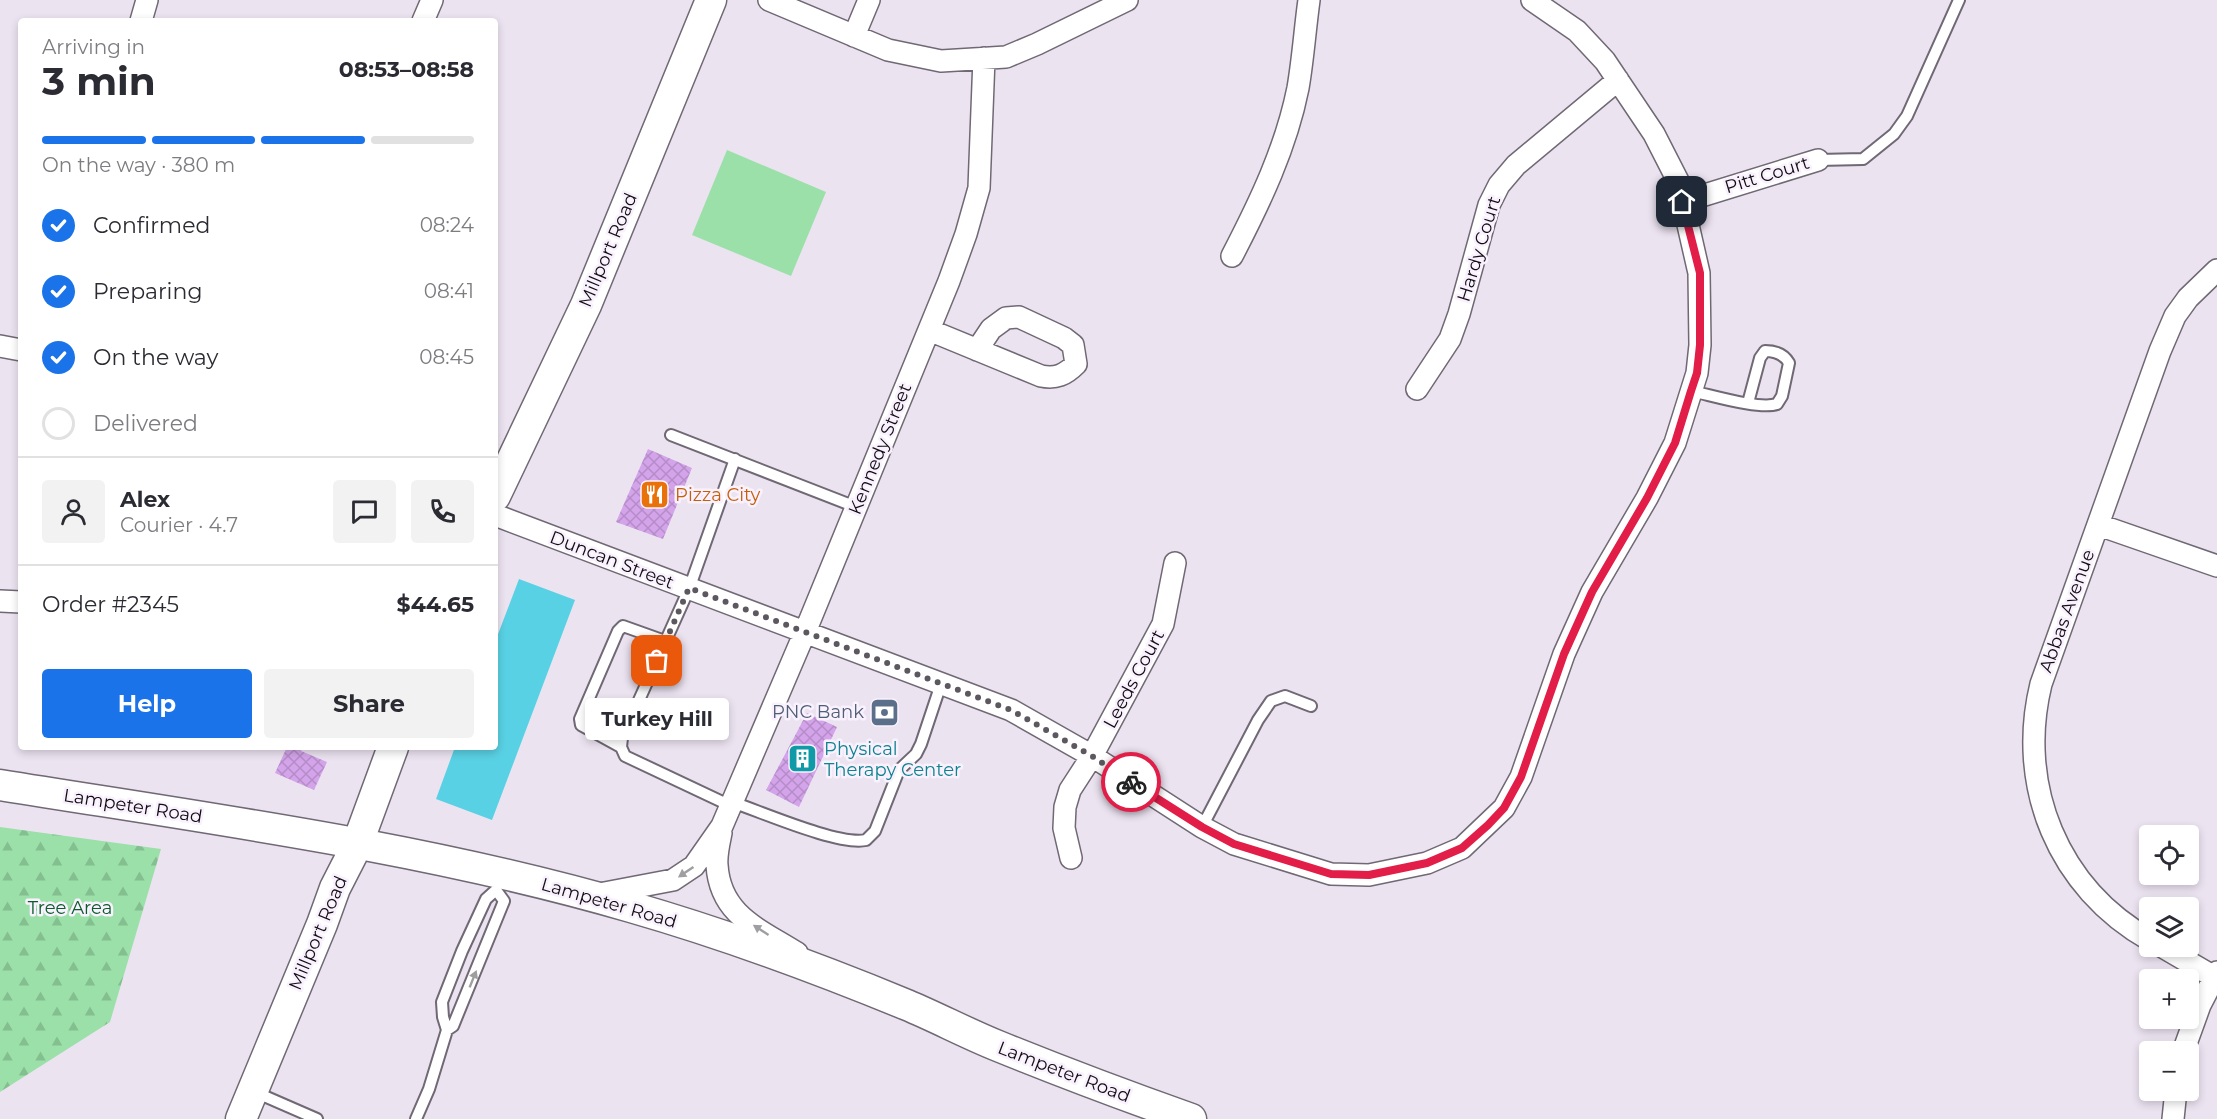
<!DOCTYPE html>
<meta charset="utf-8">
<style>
:root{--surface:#fff;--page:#f2f2f3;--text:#2b2b33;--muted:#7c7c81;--line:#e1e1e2;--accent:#1a73e8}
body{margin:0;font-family:Montserrat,sans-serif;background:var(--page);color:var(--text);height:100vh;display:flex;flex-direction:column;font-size:22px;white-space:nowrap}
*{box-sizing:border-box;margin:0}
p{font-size:20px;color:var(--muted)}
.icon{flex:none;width:33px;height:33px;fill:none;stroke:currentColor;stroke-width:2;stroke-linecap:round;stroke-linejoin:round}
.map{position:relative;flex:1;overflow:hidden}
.drawer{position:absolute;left:18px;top:18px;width:480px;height:732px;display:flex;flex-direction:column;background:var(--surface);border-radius:6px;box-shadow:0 3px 9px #0003}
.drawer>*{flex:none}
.controls{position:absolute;left:2139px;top:825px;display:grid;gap:12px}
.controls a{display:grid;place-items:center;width:60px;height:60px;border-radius:6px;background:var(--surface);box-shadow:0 3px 9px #0003;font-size:30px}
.pin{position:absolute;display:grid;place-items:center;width:51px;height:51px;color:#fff;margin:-26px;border-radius:12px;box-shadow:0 3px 9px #0006}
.courier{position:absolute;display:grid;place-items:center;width:60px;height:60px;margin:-30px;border:4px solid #e11d48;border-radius:50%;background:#fff;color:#222;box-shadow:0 2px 8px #0007}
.bubble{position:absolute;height:42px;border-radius:6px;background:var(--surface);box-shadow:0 3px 9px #0003;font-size:20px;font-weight:700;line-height:42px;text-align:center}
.head em{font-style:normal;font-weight:700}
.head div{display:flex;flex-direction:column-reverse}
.head{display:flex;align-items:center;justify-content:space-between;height:102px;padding:0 24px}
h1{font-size:39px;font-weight:700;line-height:45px}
.bar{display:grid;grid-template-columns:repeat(4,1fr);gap:9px 6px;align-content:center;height:72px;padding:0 24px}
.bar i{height:8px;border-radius:4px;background:var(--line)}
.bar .current{background:var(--accent)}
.bar p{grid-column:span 4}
.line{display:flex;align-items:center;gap:15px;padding:0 24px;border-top:2px solid var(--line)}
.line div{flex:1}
.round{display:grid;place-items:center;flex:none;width:63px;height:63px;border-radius:6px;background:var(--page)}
ol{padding:0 24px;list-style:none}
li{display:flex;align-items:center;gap:18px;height:66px}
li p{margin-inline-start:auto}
li .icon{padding:6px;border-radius:50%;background:var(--accent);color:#fff;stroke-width:4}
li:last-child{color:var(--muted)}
li i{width:33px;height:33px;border:3px solid var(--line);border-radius:50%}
.action{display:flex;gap:12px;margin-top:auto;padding:12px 24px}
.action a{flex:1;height:69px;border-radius:6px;background:var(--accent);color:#fff;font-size:24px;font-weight:700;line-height:69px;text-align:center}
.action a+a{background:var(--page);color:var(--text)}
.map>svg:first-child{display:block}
.green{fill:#9be0a9}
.forest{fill:url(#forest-firs)}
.water{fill:#59d1e4}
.building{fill:url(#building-cross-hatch)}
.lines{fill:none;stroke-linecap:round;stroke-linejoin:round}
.service-casing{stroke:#706874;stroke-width:14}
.minor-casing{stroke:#706874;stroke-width:24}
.secondary-casing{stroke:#706874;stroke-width:33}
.service{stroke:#fff;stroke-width:10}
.minor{stroke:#fff;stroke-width:21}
.secondary{stroke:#fff;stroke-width:30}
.oneway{fill:#9f9ea0}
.done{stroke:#5d585f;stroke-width:6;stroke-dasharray:0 10.8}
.route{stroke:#e11d48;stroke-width:8}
.labels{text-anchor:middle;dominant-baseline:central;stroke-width:5;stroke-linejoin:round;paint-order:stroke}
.street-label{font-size:18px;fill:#100d11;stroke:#faf1fe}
.food-label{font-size:18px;fill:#c56008;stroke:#faf1fe;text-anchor:start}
.service-label{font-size:18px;fill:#4e5e75;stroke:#faf1fe;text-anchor:end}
.culture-label{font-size:18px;fill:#0d838f;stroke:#faf1fe;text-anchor:start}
.park-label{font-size:18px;fill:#075c29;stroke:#faf1fe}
</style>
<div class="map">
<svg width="2217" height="1119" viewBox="0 0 2217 1119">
<defs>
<pattern id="forest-firs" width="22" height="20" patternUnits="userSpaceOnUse" patternTransform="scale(1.5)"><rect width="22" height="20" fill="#9be0a9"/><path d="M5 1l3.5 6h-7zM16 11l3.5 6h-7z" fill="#84bf90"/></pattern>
<pattern id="building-cross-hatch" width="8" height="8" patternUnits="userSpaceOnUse" patternTransform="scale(1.5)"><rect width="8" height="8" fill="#d4a4ea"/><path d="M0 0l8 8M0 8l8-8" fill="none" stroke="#b58cc8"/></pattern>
</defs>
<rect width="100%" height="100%" fill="#ece3f1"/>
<path class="green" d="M727,150L826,192L791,276L692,235Z"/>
<path class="forest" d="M0,827L161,849L110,1022L0,1092Z"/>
<path class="water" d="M519,579L575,600L492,820L436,799L455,747H495V642Z"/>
<path class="building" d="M648,449L692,468L663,539L616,522Z
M807,713L837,727L799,807L766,790Z
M287,747H303L301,751L327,762L314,790L275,773Z"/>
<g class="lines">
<defs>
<path id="service" d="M1818,160L1863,159L1894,134L1907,116L1959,0
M1691,391C1711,395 1759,410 1777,404L1782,396L1789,363C1784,354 1775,351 1765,351L1760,358L1748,403
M671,435L856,507
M621,747L581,725L580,719L618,631L623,626L665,641
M732,802C762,812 839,846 866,840L875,831L899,770L916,754L921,744L941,684
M731,806L625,756L621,747L622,738L689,589L735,459
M1202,827L1258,720L1271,701L1285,696L1311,706
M255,1092L317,1119
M416,1119L429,1089L447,1030L443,1017L442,1002L462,951L486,899L496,890L504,901L453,1026L447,1030"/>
<path id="minor" d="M769,0L888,50L941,61L1006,57L1037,44L1127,0
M141,21L147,0
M423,21L432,0
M854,36L869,0
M1682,202L1818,160
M1232,256C1260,202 1286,148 1298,88C1303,59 1305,29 1309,0
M929,330L1041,376C1056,379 1065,375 1076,364L1073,345L1064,338L1019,317L1006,318L991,329L977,350
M0,346L21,350
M1417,389L1450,339L1459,314L1489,205L1499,185L1516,165L1618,80
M495,515L1011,710L1092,756L1202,827L1234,844L1331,874L1369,875L1427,863L1462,848L1504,808L1521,777L1564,654L1592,592L1647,498L1675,443L1697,373L1700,345L1699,273L1678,181L1654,134L1605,61L1577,31L1532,0
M2099,525L2217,566
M0,601L21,602
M721,833C719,843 716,855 717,865C720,915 759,929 797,953
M1071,858L1064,828L1065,807L1070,790L1092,756L1163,624L1175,563
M594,895L673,880L694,866L722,826L805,632L949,281L966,234L979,188L984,58
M2150,940C2058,888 2016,786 2041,684L2160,351L2175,316L2188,298L2217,270
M2161,946L2214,977
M2183,1052L2200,1005L2217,972
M2173,1119L2176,1090"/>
<path id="secondary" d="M495,496L586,305L711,0
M0,785C211,819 425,847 631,907C725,934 817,968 907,1005C938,1018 968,1034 998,1046C1062,1072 1126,1096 1191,1119
M241,1119L322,924L335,888L357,845L393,747"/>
</defs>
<use href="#service" class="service-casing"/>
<use href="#minor" class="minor-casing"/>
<use href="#secondary" class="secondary-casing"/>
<use href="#service" class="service"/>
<use href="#minor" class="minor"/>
<use href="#secondary" class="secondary"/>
</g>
<defs><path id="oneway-solid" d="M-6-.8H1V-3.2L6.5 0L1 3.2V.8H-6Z" transform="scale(1.5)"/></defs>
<g class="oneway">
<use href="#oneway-solid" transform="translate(686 872) rotate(146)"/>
<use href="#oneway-solid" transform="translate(761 930) rotate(-147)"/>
<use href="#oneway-solid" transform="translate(473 979) rotate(-68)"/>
</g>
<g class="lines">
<path class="done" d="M657,661L689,588L1011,710L1092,756L1131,782"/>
<path class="route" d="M1131,782L1202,827L1234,844L1331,874L1369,875L1427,863L1462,848L1488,825L1504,808L1521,777L1564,654L1592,592L1647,498L1675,443L1691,391L1697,373L1700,345V273L1682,202"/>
</g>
<defs>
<symbol id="restaurant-square" viewBox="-11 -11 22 22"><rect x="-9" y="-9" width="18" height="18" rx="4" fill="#e8710a" stroke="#faf1fe"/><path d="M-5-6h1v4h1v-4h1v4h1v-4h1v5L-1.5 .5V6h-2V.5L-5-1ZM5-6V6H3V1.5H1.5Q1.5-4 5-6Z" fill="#fff"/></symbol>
<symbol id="bank-square" viewBox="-11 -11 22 22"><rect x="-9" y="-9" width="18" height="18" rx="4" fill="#5c6f8a" stroke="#faf1fe"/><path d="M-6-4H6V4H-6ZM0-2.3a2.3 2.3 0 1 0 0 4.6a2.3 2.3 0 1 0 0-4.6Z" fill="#fff"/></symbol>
<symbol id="building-square" viewBox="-11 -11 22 22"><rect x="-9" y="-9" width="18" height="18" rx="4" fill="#0f9aa8" stroke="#faf1fe"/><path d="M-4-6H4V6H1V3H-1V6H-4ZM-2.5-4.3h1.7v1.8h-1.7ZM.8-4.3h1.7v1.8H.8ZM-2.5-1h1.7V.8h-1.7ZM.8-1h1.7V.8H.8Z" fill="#fff"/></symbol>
</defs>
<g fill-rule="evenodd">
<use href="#restaurant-square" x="638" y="478" width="33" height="33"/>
<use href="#bank-square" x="868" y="696" width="33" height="33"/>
<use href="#building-square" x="786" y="742" width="33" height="33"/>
</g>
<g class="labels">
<g class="street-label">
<text transform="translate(1767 175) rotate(-17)">Pitt Court</text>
<text transform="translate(1479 249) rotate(-73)">Hardy Court</text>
<text transform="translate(608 250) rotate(-67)">Millport Road</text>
<text transform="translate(880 449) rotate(-68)">Kennedy Street</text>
<text transform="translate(612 560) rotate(21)">Duncan Street</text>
<text transform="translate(2067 611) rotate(-70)">Abbas Avenue</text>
<text transform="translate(1134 679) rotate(-62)">Leeds Court</text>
<text transform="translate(133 806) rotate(9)">Lampeter Road</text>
<text transform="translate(609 903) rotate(16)">Lampeter Road</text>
<text transform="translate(318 933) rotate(-67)">Millport Road</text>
<text transform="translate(1064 1072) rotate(21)">Lampeter Road</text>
</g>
<g class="food-label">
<text x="675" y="495">Pizza City</text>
</g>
<g class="service-label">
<text x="864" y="712">PNC Bank</text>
</g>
<g class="culture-label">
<text x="824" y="749">Physical<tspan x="824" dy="21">Therapy Center</tspan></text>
</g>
<g class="park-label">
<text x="70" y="908">Tree Area</text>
</g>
</g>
</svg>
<div class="controls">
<a><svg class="icon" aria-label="locate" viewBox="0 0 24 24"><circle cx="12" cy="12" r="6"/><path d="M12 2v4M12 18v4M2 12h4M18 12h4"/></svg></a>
<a><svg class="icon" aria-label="layers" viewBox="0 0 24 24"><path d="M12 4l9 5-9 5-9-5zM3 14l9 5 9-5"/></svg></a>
<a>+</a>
<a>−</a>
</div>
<div class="pin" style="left:657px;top:661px;background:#ea580c"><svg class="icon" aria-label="bag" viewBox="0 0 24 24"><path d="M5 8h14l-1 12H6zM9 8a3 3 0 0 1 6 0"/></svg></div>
<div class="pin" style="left:1682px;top:202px;background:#1f2937"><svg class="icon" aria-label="home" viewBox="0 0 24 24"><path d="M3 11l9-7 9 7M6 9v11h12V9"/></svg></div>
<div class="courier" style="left:1131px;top:782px"><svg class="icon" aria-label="bike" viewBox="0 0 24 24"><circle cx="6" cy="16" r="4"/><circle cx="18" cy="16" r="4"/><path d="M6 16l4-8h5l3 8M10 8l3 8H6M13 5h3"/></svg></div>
<div class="bubble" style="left:585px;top:698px;width:144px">Turkey Hill</div>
<section class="drawer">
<div class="head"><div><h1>3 min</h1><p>Arriving in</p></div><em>08:53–08:58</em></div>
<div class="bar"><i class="current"></i><i class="current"></i><i class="current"></i><i></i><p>On the way · 380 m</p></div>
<ol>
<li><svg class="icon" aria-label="check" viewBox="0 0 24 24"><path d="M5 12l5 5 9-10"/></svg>Confirmed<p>08:24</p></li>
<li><svg class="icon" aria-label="check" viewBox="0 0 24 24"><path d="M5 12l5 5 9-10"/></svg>Preparing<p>08:41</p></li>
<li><svg class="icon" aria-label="check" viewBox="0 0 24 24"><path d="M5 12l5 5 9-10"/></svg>On the way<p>08:45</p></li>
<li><i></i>Delivered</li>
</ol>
<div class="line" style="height:108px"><a class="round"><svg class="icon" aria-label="person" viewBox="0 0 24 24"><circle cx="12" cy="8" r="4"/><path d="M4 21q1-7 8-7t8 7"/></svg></a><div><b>Alex</b><p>Courier · 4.7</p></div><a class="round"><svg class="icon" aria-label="chat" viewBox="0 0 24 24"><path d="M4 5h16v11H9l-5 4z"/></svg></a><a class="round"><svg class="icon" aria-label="phone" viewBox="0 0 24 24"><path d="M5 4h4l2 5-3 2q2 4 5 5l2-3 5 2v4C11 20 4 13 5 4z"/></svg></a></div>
<div class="line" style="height:78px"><div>Order #2345</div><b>$44.65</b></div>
<div class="action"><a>Help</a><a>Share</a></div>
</section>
</div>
